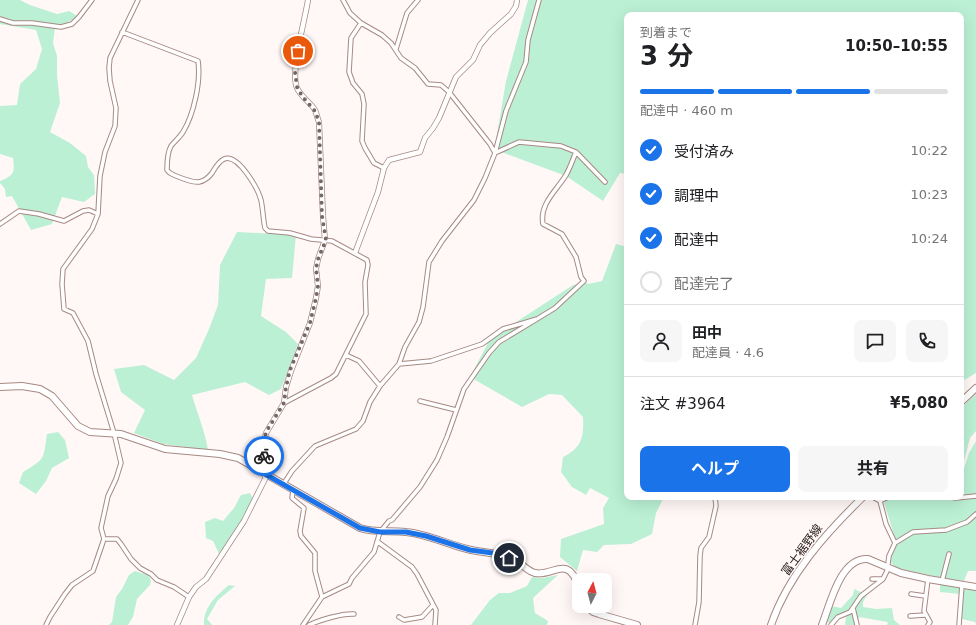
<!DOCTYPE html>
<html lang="ja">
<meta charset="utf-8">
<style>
:root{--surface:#fff;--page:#f6f6f6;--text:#202124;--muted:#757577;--line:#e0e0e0;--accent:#1a73e8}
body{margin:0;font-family:"DejaVu Sans","Noto Sans JP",sans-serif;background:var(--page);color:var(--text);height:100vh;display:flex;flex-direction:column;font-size:15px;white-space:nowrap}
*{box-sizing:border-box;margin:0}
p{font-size:13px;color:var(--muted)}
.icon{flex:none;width:22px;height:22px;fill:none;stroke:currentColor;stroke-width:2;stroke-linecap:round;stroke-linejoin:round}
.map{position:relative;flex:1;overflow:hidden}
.drawer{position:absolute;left:624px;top:12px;width:340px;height:488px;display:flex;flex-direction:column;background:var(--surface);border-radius:8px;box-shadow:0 4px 16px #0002}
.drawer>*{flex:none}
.needle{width:26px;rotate:6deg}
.tools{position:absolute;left:572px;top:573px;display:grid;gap:8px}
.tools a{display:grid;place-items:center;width:40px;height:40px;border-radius:8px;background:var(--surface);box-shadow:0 4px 16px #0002;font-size:20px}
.pin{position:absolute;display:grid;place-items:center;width:34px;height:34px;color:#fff;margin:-17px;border:2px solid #fff;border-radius:50%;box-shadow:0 1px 4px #0007}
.courier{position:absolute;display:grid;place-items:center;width:40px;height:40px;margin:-20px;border:3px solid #1a73e8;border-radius:50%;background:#fff;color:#222;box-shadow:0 1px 5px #0007}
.summary em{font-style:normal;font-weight:700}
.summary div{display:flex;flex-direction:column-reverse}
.summary{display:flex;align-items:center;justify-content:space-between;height:68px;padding:0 16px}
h1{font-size:26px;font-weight:700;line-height:30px}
.bar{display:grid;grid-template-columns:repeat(4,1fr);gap:6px 4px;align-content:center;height:48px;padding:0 16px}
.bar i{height:5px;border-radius:3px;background:var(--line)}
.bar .selected{background:var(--accent)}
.bar p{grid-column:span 4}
.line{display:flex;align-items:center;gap:10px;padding:0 16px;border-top:1px solid var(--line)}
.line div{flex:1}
.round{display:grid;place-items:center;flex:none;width:42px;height:42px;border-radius:8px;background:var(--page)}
ol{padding:0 16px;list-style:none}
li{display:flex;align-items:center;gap:12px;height:44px}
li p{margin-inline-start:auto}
li .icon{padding:4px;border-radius:50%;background:var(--accent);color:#fff;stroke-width:4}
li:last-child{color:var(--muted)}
li i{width:22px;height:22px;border:2px solid var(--line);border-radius:50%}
.cta{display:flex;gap:8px;margin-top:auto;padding:8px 16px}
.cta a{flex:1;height:46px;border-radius:8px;background:var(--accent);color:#fff;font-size:16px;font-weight:700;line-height:46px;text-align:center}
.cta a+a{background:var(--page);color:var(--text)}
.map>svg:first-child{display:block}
.green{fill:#bbf0d4}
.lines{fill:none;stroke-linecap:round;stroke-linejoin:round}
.minor-casing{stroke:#a78984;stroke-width:5.5}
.tertiary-casing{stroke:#a78984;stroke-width:6}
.primary-casing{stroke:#a78984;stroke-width:8}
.minor{stroke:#fff;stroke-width:3.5}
.tertiary{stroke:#fff;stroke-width:4.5}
.primary{stroke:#fff;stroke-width:6}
.done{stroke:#736867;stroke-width:4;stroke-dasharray:0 7.2}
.route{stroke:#1a73e8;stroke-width:5}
.labels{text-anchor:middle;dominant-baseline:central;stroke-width:3;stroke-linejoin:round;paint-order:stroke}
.street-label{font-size:12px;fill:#271b19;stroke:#fff8f7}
</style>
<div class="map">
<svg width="976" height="625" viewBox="0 0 976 625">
<rect width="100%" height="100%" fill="#fff8f7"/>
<path class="green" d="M0,0H20L30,5L57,14L69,11L79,17L55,28L53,43L57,56V75L60,103L50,132L70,143L86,156L88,167L94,175L95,194L84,202L62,197L52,224L31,230L12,196L6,197L5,189L0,183V181C14,175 15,173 13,158L0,154V106L17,105L20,84L36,69L42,49L36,30L0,24Z
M528,0H976V373L961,382V15H627V174L620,173L603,201L566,176L501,152L495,153V146L506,81Z
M237,232L296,235L292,278L266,279L261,316L286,332L298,344L281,389L269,395L245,382L192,395C197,413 205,431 208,450L163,444L134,433L145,410L121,392L114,369L144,365L174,380L196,358L209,329L218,305L220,265Z
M616,244L627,247V497H664L656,513L652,534L631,544L604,545L597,552L583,550L577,571L560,557L561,539L604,524L603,508L609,498L590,488L586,495L572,487L561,472L563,457C582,448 584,436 583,417L562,395L549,394L522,407L470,377L490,339L573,285L579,284L584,281L588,284L602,281Z
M976,394V431L970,438L964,461L961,467V408Z
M58,432L65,440L69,458L52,468L46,481L36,494L19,483L23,472C46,458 43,460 47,434Z
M976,441V571H968L964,581L943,578L896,568L890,561L897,544L884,503L887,499L896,497H961V478L969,453Z
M250,493L253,499L240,524L219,554L213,541L206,538L205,522L215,518L223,521L234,508L241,495Z
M135,571L148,575L151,580L150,585L137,599L133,617L128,625H109L112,622L116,597L122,589L129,575Z
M558,575L533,598L535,613L548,621L547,625H471L490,600L499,593H510L527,586L532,577L543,578Z
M940,583L961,586L960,594L940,592Z
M229,585L235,586L218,600L207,619L212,625H204C203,607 217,595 229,585Z
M854,589L867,595L863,602V607L876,609L892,608L894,620L900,625H887L888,622L859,617L857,625H845L846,616L839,619L834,624L826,622L831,606L841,608L853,595Z
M964,589L976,590V624L975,622L962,619V611Z"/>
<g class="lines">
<defs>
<path id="minor" d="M343,0L350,13L361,23L382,35L391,43L401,58L415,68L428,84L441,85L449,92L490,144L495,153
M0,19L13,23H32L61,27L72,24L79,17L92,0
M361,23L351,38L349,72L353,83L362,94L364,104L362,141L365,148L374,163L384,168
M122,32L198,61C201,81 194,114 183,132C180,137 175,141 171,146C167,153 167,162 167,170L170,173C175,176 193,183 199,182C204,181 209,177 212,173C215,168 218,162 224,159C238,153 258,189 261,200C263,209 263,219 265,228L268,231L290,233L311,239L332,241L367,260L368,265L365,282L366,314L336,374L331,378L284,403
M396,49L407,13L418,0
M495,153L519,142L561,146L576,152L605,182
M0,224L19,211L39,214L64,221L83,211L89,210L98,214
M346,355L359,361L380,386
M399,364L431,361L482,344L503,329L537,319L555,308L584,281L581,277L576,257L562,234L543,224C539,204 557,190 566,175C570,168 573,159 576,152
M420,401L456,410
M283,485L292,471L315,446L356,429L363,421L370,402L380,386L399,364L405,347L419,322L423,307L429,262L442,241L474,200L485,178L495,153L506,111L526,62L528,40L539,0
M293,491L292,498L304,508L300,531L301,536L315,553V571L322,597
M950,497L956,498L976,496
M880,501L888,497
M104,539H117L121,544L131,559L140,568L151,574L157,580L174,587L189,597
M378,542L412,567L417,574L436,610L435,625
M895,543L913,532L946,530L967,522L976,514
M872,579H882
M928,579L924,611L930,622L928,625
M942,581L949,554
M911,594L925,596
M853,608L857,625
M910,616L925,615
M399,617L404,620L422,617L433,605
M46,625L50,617L65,594L72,585L93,571L104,539L101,528L108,496L116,479L121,463L114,433L96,374L88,341L73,313L64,309L62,284L63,269L92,229L98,214L100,176L105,152L115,126L116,108L110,81L109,68L110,58L138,0
M303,625L322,597L349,584L352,578L374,552L380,532L389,521L392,520L420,487L437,460L447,437L464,389L489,353L499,342L537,319
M309,625C320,620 343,613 354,614
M695,625L699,602L700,556L701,548L709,537L716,506L715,497
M831,625L838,617L850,612L861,596L883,579L887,571L889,556L895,543L886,524L880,501L873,497
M959,625L962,585"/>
<path id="tertiary" d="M355,253L378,192L384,168L389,160L420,152L425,138L433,128L439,118L456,77L473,60L480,45L490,33L511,14L516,6L517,0
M177,625L189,597L196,587L206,579L244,521L265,479L264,442L266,433L284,403L286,387L291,371L310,323L316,298L318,286L316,269L318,259L325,240L323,216L319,122C317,118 317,114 315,110C310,102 301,97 297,88C290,72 305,20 308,0"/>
<path id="primary" d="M0,387L22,386L40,389L52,396L78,426L90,432L121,434L165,449L220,454L238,458L360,528C375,533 390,530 406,532C427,534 447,544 467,549C478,552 489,552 500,555C508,556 515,560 522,565C526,568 530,572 535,573C554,577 567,553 579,587
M961,402L976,388
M587,606L593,612L599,614L637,625
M771,625C788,575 826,533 863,497
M822,625C830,605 840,557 868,559L901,573L928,579L976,587"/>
</defs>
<use href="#minor" class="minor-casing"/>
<use href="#tertiary" class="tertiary-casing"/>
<use href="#primary" class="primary-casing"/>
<use href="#minor" class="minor"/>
<use href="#tertiary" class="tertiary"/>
<use href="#primary" class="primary"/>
</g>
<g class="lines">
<path class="done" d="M264,456V442L266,432L284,403L286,387L290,370L310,323L316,298L318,286L316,269L318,259L326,240L322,216L319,122L315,111L302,96L297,87L295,72L298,51"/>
<path class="route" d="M264,456L265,474L360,528L380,532H406L426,536L470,550L500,554L509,558"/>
</g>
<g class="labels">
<g class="street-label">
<text transform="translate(802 550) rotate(-54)">富士裾野線</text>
</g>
</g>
</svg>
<div class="tools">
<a><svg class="needle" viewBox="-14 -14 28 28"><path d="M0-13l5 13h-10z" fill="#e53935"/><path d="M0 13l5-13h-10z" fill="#757577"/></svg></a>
</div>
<div class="pin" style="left:298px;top:51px;background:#ea580c"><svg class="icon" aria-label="bag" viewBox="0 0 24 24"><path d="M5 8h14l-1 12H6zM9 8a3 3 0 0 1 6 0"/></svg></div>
<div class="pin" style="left:509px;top:558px;background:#1f2937"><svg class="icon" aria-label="home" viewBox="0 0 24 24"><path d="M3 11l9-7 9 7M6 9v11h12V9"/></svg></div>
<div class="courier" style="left:264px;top:456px"><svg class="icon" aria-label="bike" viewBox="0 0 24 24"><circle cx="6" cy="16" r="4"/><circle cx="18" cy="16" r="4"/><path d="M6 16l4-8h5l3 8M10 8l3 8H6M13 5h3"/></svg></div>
<section class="drawer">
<div class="summary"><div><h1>3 分</h1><p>到着まで</p></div><em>10:50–10:55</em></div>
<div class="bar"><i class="selected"></i><i class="selected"></i><i class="selected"></i><i></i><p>配達中 · 460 m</p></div>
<ol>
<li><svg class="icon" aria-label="check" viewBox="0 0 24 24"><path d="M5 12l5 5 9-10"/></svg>受付済み<p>10:22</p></li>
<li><svg class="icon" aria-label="check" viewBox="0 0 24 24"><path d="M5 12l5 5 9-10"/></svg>調理中<p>10:23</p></li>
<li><svg class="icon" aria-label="check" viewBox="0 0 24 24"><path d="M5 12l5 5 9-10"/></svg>配達中<p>10:24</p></li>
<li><i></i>配達完了</li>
</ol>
<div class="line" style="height:72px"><a class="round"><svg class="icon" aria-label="person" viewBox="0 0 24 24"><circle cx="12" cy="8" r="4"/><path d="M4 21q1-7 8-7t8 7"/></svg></a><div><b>田中</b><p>配達員 · 4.6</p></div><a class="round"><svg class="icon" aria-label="chat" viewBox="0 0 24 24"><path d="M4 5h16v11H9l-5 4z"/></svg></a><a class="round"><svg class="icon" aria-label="phone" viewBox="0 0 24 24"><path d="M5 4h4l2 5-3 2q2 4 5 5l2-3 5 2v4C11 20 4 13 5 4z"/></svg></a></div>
<div class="line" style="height:52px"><div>注文 #3964</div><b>¥5,080</b></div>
<div class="cta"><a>ヘルプ</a><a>共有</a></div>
</section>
</div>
